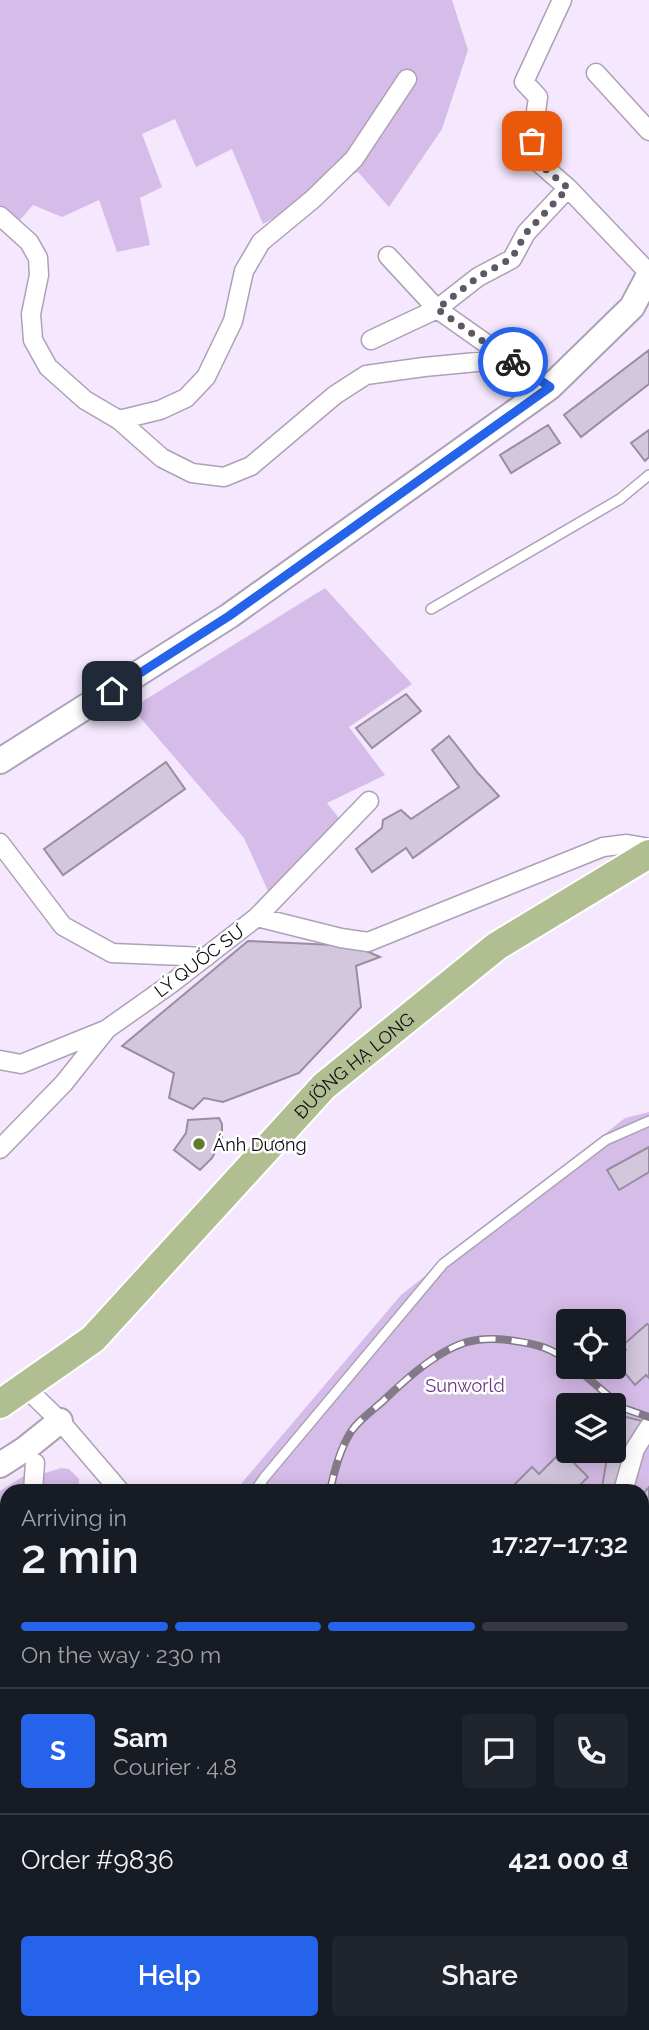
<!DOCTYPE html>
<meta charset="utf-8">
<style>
:root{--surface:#171b24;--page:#20242c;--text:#f1f3f6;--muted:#9ea1a6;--line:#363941;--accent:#2563eb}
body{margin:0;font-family:Raleway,sans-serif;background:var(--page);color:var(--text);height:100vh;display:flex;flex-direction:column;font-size:26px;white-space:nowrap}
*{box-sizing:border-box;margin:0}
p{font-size:23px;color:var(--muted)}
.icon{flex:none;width:38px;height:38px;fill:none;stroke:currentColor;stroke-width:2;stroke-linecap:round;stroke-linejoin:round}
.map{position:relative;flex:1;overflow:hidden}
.drawer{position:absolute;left:0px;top:1484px;width:649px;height:546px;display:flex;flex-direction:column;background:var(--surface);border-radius:21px 21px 0 0;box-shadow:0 4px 18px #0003}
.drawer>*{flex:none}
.fabs{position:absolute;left:556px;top:1309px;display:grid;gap:14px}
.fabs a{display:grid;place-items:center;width:70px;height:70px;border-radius:7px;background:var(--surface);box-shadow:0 4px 18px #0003;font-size:35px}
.pin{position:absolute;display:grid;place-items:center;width:60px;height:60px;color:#fff;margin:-30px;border-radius:14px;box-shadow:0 4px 10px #0006}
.courier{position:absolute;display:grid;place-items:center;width:70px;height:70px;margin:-35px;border:5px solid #2563eb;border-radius:50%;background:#fff;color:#222;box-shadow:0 2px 9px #0007}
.overview em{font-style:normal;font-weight:600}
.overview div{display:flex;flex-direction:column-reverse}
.overview{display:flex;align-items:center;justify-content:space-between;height:119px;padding:0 21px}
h1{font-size:46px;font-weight:600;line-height:52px}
.bar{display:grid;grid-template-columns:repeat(4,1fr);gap:10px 7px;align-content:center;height:84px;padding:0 21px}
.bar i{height:9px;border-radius:5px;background:var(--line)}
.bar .active{background:var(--accent)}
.bar p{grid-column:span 4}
.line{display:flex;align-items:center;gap:18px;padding:0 21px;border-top:2px solid var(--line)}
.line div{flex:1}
.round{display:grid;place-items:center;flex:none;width:74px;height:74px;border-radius:7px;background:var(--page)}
.action{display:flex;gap:14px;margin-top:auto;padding:14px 21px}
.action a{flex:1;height:80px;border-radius:7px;background:var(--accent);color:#fff;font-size:28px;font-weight:600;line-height:80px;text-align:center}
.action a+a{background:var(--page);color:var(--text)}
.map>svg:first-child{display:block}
.green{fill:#d6bce9;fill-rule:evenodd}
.water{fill:#b48fce;stroke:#826795;stroke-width:2}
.building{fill:#d3c7dd;stroke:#988da1;stroke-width:2}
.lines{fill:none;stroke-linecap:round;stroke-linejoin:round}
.lane-casing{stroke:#ada1b6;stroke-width:12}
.street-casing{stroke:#ada1b6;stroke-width:21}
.secondary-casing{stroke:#ada1b6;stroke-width:28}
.primary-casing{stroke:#fff;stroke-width:32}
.path{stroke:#7c7382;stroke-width:2.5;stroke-dasharray:5 3.5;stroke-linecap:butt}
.lane{stroke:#fff;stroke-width:9}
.street{stroke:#fff;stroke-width:18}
.secondary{stroke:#fff;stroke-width:24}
.primary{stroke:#b0be92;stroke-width:28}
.rail-casing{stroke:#837a89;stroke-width:8}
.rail{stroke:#fff;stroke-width:5;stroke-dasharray:16;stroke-linecap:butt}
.done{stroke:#5e5764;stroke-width:7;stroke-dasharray:0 12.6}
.route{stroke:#2563eb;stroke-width:9}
.poi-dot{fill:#647a2b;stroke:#fff;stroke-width:2.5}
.labels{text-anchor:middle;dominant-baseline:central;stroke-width:5;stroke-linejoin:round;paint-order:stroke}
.street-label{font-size:18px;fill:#0e0a11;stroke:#fff}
.poi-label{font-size:18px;fill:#0e0a11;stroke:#fff;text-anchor:start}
.park-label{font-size:18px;fill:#653682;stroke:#fff}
</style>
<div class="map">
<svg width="649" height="2030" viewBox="0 0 649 2030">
<rect width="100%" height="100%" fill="#f4e7fe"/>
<path class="green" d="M0,0H452L468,50L442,129L389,207L358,172L263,224L232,149L196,167L175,119L142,134L162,187L140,198L150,245L117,252L99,200L62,217L33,205L19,221L0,205Z
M325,588L412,684L349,727L385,775L327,803L339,818L268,891L244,838L132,708Z
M649,1112V2030H636L632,2023H642V1491H235L401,1295L625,1118ZM569,1321H614V1367H569ZM569,1405H614V1451H569Z
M61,1468L69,1469L79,1479V1491H42V1474Z
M27,1474V1491H7V1567L0,1578V1491Z"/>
<path class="water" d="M649,1527V1659L645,1660L646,1690H642V1530Z
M7,1809V1928L0,1908V1811Z"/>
<path class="building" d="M649,350V384L581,437L564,415Z
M548,425L560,443L511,473L500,455Z
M649,430V457L645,461L631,443Z
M406,694L421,711L372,748L356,728Z
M449,736L478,773L499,796L413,858L406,848L372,872L356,849L382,828L383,820L401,810L411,819L459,787L432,750Z
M166,762L185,789L63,875L44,849Z
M248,941L355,946L380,957L356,966L361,1007L299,1073L223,1102L204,1098L193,1109L169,1098L174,1073L122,1046Z
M219,1118L222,1124V1139L212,1158L200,1170L174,1150L186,1133L188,1120Z
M649,1147V1172L619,1190L607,1170Z
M647,1324L649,1325V1378L646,1375L635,1385L614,1360L626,1350L622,1346Z
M622,1416L642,1421L628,1454L621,1490L602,1487L608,1452L616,1451L614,1449V1437Z
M562,1451L588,1477L574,1491H508L532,1467L539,1474Z
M649,1487V1507L642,1501V1495Z
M211,2023H277L279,2026L269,2030H214Z"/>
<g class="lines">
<defs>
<path id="lane" d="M431,609L620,499L649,475
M255,1491L264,1478L443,1264L606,1140L649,1121
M642,1727L649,1730
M642,1838L649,1833"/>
<path id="street" d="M562,0L524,82L538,97L532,141L537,161L568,188L649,273
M596,73L649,131
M0,216L29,242L38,258L39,275L31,314L33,340L48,367L85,400L119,420L162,458L192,473L224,477L251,466L335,395L366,375L424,367L508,359L550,387
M388,256L437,309L508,359
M371,340L437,309L478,277L512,259L526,233L568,188
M119,420L160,410L186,398L206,377L233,321L244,271L261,242L313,199L354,159L407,79
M0,843L63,926L112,953L206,957
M257,917L369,801
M0,1060L21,1064L105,1030
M0,1149L64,1083L107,1029L172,983L257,917L341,938L368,942L603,847L627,844L649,848
M25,1387L60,1421L120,1491
M33,1491L35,1463
M623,1491L635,1449L649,1427
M0,1594L7,1585
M0,1609L7,1606
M0,1641L7,1638
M2,1701L7,1716
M0,1804L7,1802
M0,1942L7,1963
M0,1992L7,2013
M10,2023L13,2030
M27,2023L29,2030
M72,2023L74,2030
M369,2023L372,2030
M90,2030L111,2023"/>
<path id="secondary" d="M0,761L229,616L550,387L632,307L649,275
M0,1465L25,1449L60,1421"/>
<g id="primary">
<path id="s1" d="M0,1404L93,1339L324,1086L497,946L649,854"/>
</g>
</defs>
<use href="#lane" class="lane-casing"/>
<use href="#street" class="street-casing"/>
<use href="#secondary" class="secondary-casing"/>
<use href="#primary" class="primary-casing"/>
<path class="path" d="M1,1657L7,1672
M0,1661L7,1659
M0,1681L7,1679"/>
<use href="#lane" class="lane"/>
<use href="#street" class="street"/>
<use href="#secondary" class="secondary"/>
<use href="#primary" class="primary"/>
<defs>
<path id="rail" d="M575,1367L623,1408L649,1417
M330,1491C334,1472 339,1452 349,1435C356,1422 372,1411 383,1401C407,1378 444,1344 477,1340C489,1338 503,1339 515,1341C536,1344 552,1348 569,1362
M642,1817L649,1810"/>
</defs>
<use href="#rail" class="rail-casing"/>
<use href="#rail" class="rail"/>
</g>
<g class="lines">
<path class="done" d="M513,362L437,309L478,277L512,258L526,233L568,188L537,162L532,141"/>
<path class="route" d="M112,691L229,616L550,387L513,362"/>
</g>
<circle class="poi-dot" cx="199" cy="1144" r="7"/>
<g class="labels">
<g class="street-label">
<text transform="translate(199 961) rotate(-37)">LÝ QUỐC SƯ</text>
<text stroke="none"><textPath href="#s1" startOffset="492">ĐƯỜNG HẠ LONG</textPath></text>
</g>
<g class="poi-label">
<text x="213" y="1144">Ánh Dương</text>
</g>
<g class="park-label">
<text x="465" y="1385">Sunworld</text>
</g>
</g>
</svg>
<div class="fabs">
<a><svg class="icon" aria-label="locate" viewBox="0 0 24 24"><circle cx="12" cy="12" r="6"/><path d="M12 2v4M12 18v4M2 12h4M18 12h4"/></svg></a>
<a><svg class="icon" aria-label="layers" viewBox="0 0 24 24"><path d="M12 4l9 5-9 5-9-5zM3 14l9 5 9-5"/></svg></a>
</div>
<div class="pin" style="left:532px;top:141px;background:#ea580c"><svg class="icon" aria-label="bag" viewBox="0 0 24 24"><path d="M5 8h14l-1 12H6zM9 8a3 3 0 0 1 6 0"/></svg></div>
<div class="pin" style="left:112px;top:691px;background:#1f2937"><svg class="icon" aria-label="home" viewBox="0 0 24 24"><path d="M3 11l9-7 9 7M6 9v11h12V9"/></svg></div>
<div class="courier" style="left:513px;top:362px"><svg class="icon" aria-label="bike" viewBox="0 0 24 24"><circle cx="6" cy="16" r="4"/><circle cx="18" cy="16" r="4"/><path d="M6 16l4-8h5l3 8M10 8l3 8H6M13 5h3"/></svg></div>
<section class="drawer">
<div class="overview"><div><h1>2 min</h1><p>Arriving in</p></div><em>17:27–17:32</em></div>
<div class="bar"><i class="active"></i><i class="active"></i><i class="active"></i><i></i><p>On the way · 230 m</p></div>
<div class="line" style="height:126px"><b class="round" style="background:var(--accent);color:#fff">S</b><div><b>Sam</b><p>Courier · 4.8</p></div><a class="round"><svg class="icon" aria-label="chat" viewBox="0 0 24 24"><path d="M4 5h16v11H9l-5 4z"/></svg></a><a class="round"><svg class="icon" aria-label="phone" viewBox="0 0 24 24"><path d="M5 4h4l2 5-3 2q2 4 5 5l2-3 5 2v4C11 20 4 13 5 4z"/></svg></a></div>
<div class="line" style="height:91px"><div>Order #9836</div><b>421 000 ₫</b></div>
<div class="action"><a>Help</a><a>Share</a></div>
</section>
</div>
